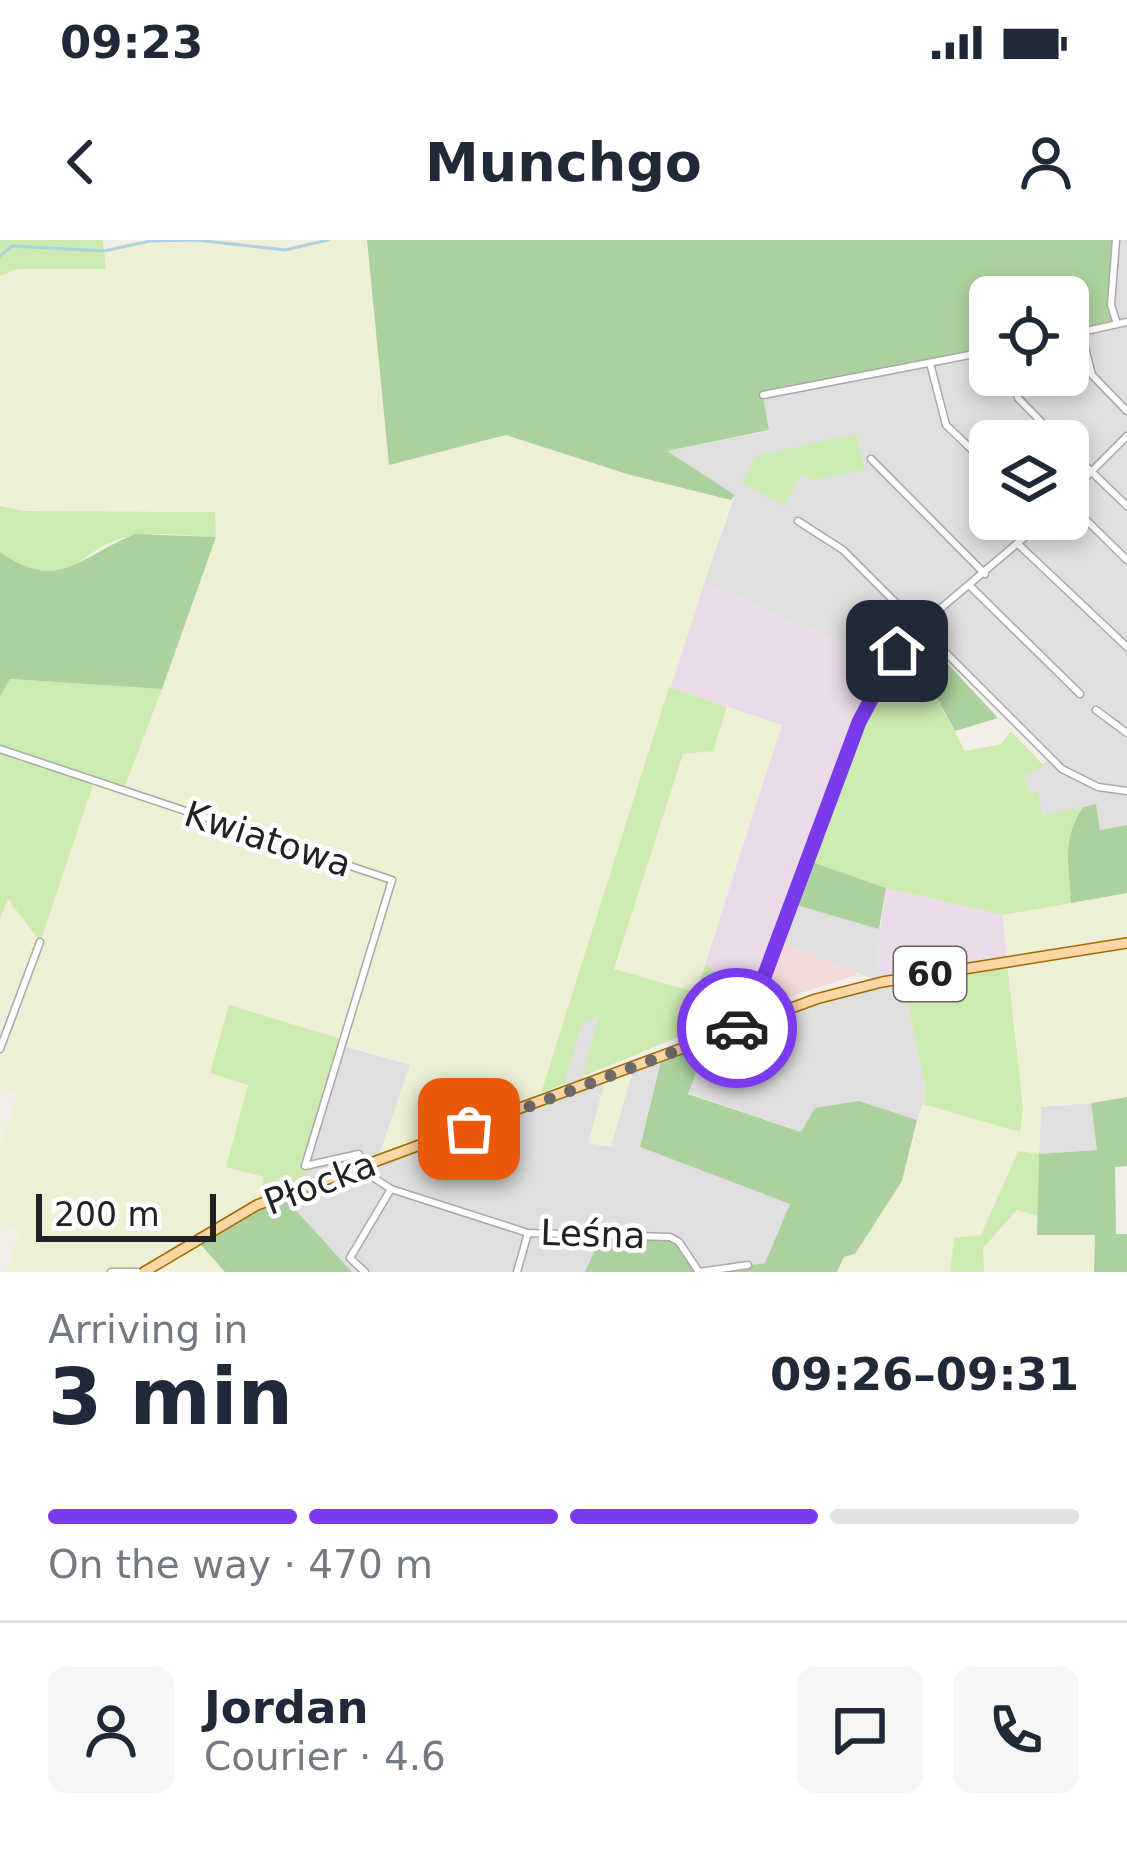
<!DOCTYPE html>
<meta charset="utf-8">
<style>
:root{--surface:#fff;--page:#f6f6f7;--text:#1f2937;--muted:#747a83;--line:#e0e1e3;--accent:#7c3aed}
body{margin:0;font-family:"DejaVu Sans",sans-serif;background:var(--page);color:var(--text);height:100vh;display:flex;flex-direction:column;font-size:45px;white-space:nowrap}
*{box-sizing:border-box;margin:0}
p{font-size:39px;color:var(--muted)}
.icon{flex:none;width:66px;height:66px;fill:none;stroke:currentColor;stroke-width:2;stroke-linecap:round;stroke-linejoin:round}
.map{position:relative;height:1032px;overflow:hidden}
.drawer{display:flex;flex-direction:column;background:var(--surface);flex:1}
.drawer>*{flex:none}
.controls{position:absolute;left:969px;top:36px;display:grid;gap:24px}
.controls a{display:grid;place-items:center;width:120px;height:120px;border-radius:18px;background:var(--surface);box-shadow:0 6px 18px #0003;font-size:60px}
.scale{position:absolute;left:36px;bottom:30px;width:180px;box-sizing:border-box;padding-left:12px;border:6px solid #222;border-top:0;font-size:33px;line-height:42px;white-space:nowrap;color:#222;-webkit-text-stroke:9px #fff;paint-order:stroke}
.pin{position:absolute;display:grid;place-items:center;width:102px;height:102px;color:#fff;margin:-51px;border-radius:24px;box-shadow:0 6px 18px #0006}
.courier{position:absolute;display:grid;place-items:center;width:120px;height:120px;margin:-60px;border:9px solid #7c3aed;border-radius:50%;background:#fff;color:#222;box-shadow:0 3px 15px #0007}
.summary em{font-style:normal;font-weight:800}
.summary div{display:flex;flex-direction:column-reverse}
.summary{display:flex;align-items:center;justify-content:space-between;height:204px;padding:0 48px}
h1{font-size:78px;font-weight:800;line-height:90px}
.bar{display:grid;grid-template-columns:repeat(4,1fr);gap:18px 12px;align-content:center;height:144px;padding:0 48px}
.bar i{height:15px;border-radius:9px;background:var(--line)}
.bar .on{background:var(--accent)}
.bar p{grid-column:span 4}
.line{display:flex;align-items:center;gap:30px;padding:0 48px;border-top:3px solid var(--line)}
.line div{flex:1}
.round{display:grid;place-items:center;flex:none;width:126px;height:126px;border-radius:18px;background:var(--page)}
.status{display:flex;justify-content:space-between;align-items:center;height:84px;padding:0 60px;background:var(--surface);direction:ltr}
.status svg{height:33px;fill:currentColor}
header{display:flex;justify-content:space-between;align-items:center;height:156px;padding:0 48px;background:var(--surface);font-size:54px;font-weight:800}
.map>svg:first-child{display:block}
.residential{fill:#e0dfdf;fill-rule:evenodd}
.commercial{fill:#f2dad9}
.industrial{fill:#ebdbe8}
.farmland{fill:#eef0d5}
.grass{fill:#cdebb0}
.forest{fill:#add19e}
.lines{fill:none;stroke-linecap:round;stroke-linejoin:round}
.stream{stroke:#aad3df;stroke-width:3}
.street-casing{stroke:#a9a9a9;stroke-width:9}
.primary-casing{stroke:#a06b00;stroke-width:12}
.street{stroke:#fff;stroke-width:6}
.primary{stroke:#fcd6a4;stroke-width:9}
.done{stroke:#6b6a68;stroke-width:12;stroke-dasharray:0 21.6}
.route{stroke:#7c3aed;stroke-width:15}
.labels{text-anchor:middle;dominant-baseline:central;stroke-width:9;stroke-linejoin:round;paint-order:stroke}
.shield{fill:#fff;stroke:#646464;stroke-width:3}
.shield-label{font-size:33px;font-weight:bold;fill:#222}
.street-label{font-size:36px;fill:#222;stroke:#fff}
</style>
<div class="status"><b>09:23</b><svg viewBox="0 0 49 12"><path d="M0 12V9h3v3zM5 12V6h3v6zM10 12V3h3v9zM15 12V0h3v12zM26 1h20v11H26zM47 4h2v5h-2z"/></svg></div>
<header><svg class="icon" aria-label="back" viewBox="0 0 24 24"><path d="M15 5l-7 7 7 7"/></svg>Munchgo<svg class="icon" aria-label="person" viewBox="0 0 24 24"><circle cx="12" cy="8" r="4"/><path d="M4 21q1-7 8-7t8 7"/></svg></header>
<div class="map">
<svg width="1127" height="1032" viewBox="0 0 1127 1032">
<rect width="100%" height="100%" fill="#f2efe9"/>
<path class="residential" d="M1116,0H1127V585L1100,590L1096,565L1042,575L1037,553L1030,555L1024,536L1056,516L921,386L889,424L704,343L735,255L666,211L768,191L763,155L990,111V135H1068V94L1111,65ZM990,201H1068V279H990Z
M792,664L881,689L876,724L903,738L926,854L917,880L858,861L801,892L688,853L677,811L879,741L778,702Z
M600,775L580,846L662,817L640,907L790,963L766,1023L699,1032L603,994L585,1032H352L283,956L308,929L339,805L411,825L378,919L560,855L582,783Z
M1091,863L1097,910L1039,914L1041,867Z"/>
<path class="commercial" d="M778,702L854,730L857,735L760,766L756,761Z"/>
<path class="industrial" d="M704,343L889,424L870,456L755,761L705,725L781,485L669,447Z
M886,648L1003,675L1007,722L882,742L876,724Z"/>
<path class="farmland" d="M286,0L288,10L326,0H367L389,225L506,195L627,234L731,260L537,864L377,921L410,825L229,765L265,937L257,965L196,998L225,1032H6L20,991L0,984V904L18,855L0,848V809L8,787L0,776V679L7,658L39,701L94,541L123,550L216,297L214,272L24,271L0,266V36L18,29H105L104,8L150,1Z
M727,467L782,485L695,752L614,729L683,514L713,510Z
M1127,653V857L1041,867L1039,914L1017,911L981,995L954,999L950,1032H837L844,1017L855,1014L902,941L923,864L1020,891L1023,868L1003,675Z
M634,827L611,907L588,903L606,838Z
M1018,970L1038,976V995L1095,994L1094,1032H984L983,1008Z"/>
<path class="grass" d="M0,0H103L106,29H18L0,36Z
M856,194L865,230L812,240L801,234L784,266L742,242L756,216Z
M0,266L24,271L215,272L216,297C192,296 164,292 139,295C75,301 75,364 0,312Z
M909,407L965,511L1001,504L1011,491L1044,526L1024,536L1030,554L1038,552L1042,575L1083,567C1061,600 1069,625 1071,663L1003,675L886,648L812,622L875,459Z
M9,439L162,449L123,551L94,542L40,702L8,659L0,679V456Z
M669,447L727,467L713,511L683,514L614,729L692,751L678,797L582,837L599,776L582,784L564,844L541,853Z
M1007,722L1023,868L1020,892L923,864L926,853L903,739Z
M705,725L755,761L757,780L677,811Z
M229,765L341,799L304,948L257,965L264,937L226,927L248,845L210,833Z
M1018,911L1039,914L1038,976L1017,970L983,1008L984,1032H950L954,998L981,995Z"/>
<path class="forest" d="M367,0H1116L1111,65L1117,84L1068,95V57H990V111L763,156L769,190L667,211L735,255L731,260L627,234L506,195L389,225Z
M136,294L216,297L162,449L10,439L0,456V312C60,354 78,316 136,294Z
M923,397L998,478L955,491L909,407Z
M1096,564L1100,590L1127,585V653L1071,663C1069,625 1061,600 1083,567Z
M812,622L886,648L879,689L796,665Z
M676,811L701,820L688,854L801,892L815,868L859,861L917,880L902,941L855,1014L844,1017L837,1032H585L602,994C652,995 670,987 699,1032L765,1023L790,964L640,907L662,817Z
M1127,857V926L1115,927L1116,994H1127V1032H1094L1095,995H1037L1039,914L1097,910L1091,863Z
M283,956L352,1032H225L195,998Z"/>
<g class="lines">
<path class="stream" d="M0,16L12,6L104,11L150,1L196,0L285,10L328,0"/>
<defs>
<path id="street" d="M1116,0L1111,65L1117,84
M1081,92L1092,135L1127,171
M1068,95L1127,82
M930,123L946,185L990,227
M1011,135L1018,158L1060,201
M763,155L990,111
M1068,209L1127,266
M871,219L985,334
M1068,255L1127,196
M1068,262L1127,320
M798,281L843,310L1062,529L1098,547L1127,551
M1019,305L1127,407
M970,346L1080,454
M1096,470L1127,493
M0,509L392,640L305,926L359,914L371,936L391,949L528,993L670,997L679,1002L699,1032L748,1025
M757,780L755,761L859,482L889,424L920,386L1046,279
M0,809L40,702
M111,1032H138
M365,1032L350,1018L391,949
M517,1032L528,993"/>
<path id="primary" d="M144,1032L257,965L816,759L882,742L1127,703"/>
</defs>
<use href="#street" class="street-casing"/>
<use href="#primary" class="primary-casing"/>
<use href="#street" class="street"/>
<use href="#primary" class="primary"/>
</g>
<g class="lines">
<path class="done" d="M469,889L737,788"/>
<path class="route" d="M737,788L758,780L755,761L859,482L897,411"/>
</g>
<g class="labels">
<rect class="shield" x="894" y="707" width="72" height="54" rx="9"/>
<g class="shield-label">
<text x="930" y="734">60</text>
</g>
<g class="street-label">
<text transform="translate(268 599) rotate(18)">Kwiatowa</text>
<text transform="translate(320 943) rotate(-21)">Płocka</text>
<text transform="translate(593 994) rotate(2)">Leśna</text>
</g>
</g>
</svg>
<div class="controls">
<a><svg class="icon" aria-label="locate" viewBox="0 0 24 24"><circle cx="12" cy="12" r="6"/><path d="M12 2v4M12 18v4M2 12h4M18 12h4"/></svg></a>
<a><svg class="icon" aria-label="layers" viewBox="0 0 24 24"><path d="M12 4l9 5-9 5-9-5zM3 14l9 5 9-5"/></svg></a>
</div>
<div class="scale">200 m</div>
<div class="pin" style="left:469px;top:889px;background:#ea580c"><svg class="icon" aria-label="bag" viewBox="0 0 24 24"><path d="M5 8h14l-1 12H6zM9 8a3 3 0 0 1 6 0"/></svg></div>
<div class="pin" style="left:897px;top:411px;background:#1f2937"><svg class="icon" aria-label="home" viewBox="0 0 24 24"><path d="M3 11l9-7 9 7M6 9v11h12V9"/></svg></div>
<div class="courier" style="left:737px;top:788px"><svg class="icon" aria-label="car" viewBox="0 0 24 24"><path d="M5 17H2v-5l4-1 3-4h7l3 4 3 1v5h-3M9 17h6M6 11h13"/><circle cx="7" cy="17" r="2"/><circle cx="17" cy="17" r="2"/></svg></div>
</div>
<section class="drawer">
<div class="summary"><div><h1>3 min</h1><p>Arriving in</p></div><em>09:26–09:31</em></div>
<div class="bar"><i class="on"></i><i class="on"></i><i class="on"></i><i></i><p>On the way · 470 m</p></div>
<div class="line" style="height:216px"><a class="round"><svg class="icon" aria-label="person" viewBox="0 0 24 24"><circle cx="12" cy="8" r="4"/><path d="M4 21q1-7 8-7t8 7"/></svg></a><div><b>Jordan</b><p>Courier · 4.6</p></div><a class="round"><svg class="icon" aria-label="chat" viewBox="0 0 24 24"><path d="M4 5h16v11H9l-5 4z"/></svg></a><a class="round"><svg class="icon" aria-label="phone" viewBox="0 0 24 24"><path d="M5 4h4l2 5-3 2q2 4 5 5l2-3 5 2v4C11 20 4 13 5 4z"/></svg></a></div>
</section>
